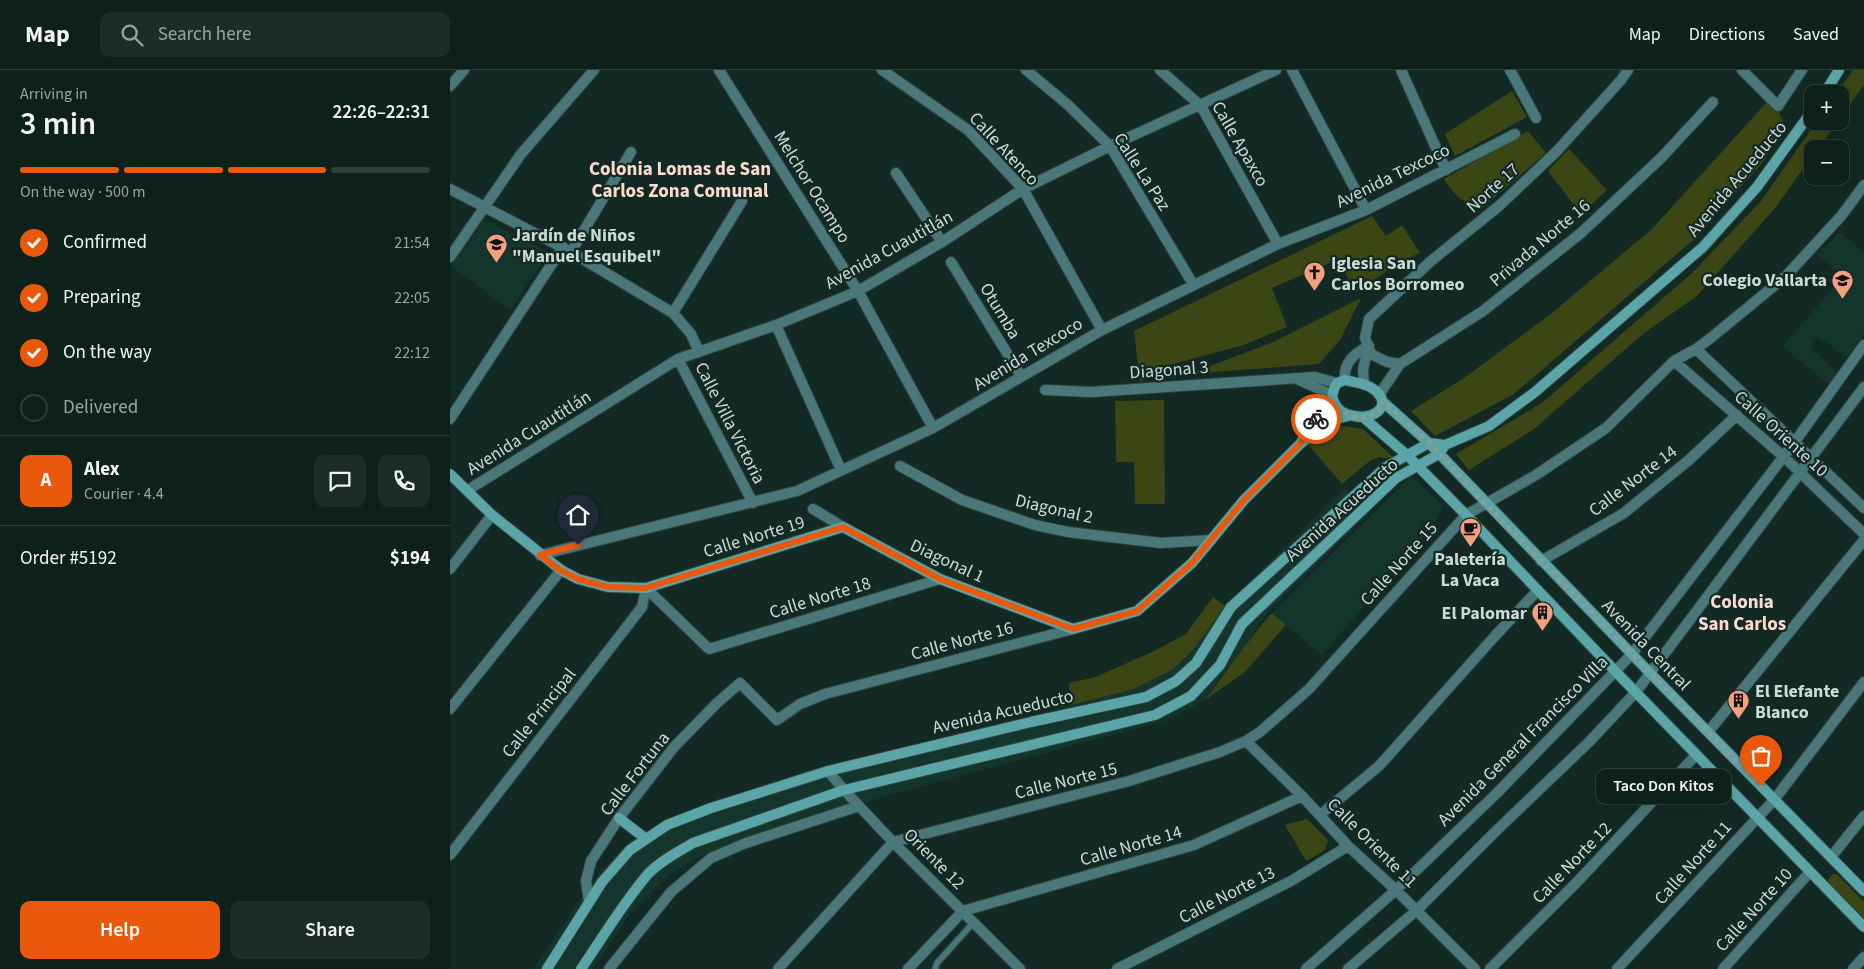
<!DOCTYPE html>
<meta charset="utf-8">
<style>
:root{--surface:#0e201a;--page:#1c2d27;--text:#f1f3f6;--muted:#9ba3a2;--line:#2e3e39;--accent:#ea580c}
body{margin:0;font-family:"Source Sans 3",sans-serif;background:var(--page);color:var(--text);height:100vh;display:flex;flex-direction:column;font-size:19px;white-space:nowrap}
*{box-sizing:border-box;margin:0}
p{font-size:16px;color:var(--muted)}
.icon{flex:none;width:28px;height:28px;fill:none;stroke:currentColor;stroke-width:2;stroke-linecap:round;stroke-linejoin:round}
.map{position:relative;flex:1;overflow:hidden}
.sheet{display:flex;flex-direction:column;background:var(--surface);width:450px}
.sheet>*{flex:none}
.tools{position:absolute;left:1354px;top:15px;display:grid;gap:10px}
.tools a{display:grid;place-items:center;width:45px;height:45px;border-radius:10px;background:var(--surface);box-shadow:0 5px 20px #0002,0 0 0 1px var(--line);font-size:25px}
.pin{position:absolute;display:grid;place-items:center;width:42px;height:42px;color:#fff;margin:-51px -21px;border-radius:50% 50% 50% 0;rotate:-45deg;box-shadow:0 0 5px #0007}
.pin .icon{rotate:45deg}
.courier{position:absolute;display:grid;place-items:center;width:50px;height:50px;margin:-25px;border:4px solid #ea580c;border-radius:50%;background:#fff;color:#222;box-shadow:0 1px 6px #0007}
.bubble{position:absolute;height:35px;border-radius:10px;background:var(--surface);box-shadow:0 5px 20px #0002,0 0 0 1px var(--line);font-size:16px;font-weight:600;line-height:35px;text-align:center}
.head em{font-style:normal;font-weight:600}
.head div{display:flex;flex-direction:column-reverse}
.head{display:flex;align-items:center;justify-content:space-between;height:85px;padding:0 20px}
h1{font-size:32px;font-weight:600;line-height:38px}
.bar{display:grid;grid-template-columns:repeat(4,1fr);gap:8px 5px;align-content:center;height:60px;padding:0 20px}
.bar i{height:6px;border-radius:4px;background:var(--line)}
.bar .current{background:var(--accent)}
.bar p{grid-column:span 4}
.line{display:flex;align-items:center;gap:12px;padding:0 20px;border-top:1px solid var(--line)}
.line div{flex:1}
.round{display:grid;place-items:center;flex:none;width:52px;height:52px;border-radius:10px;background:var(--page)}
ol{padding:0 20px;list-style:none}
li{display:flex;align-items:center;gap:15px;height:55px}
li p{margin-inline-start:auto}
li .icon{padding:5px;border-radius:50%;background:var(--accent);color:#fff;stroke-width:4}
li:last-child{color:var(--muted)}
li i{width:28px;height:28px;border:2px solid var(--line);border-radius:50%}
.primary-button{display:flex;gap:10px;margin-top:auto;padding:10px 20px}
.primary-button a{flex:1;height:58px;border-radius:10px;background:var(--accent);color:#fff;font-size:20px;font-weight:600;line-height:58px;text-align:center}
.primary-button a+a{background:var(--page);color:var(--text)}
header{display:flex;align-items:center;gap:30px;box-sizing:border-box;height:70px;padding:0 25px;background:var(--surface);border-bottom:1px solid var(--line)}
header strong{font-size:24px}
nav{display:flex;gap:28px;margin-inline-start:auto;font-size:18px}
.search{width:350px;height:45px;background:var(--page);display:flex;align-items:center;gap:12px;box-sizing:border-box;padding:0 18px;border-radius:10px;color:var(--muted);font-size:19px}
main{display:flex;flex:1;min-height:0}
.map>svg:first-child{display:block}
.built{fill:#14352c}
.green{fill:#3c4614}
.lines{fill:none;stroke-linecap:round;stroke-linejoin:round}
.lane-casing{stroke:#304640;stroke-width:8}
.street-casing{stroke:#304640;stroke-width:12}
.secondary-casing{stroke:#304640;stroke-width:12}
.lane{stroke:#4a7779;stroke-width:5.5}
.street{stroke:#4a7779;stroke-width:10}
.secondary{stroke:#5ba5a9;stroke-width:10}
.done{stroke:#8c9d97;stroke-width:5;stroke-dasharray:0 9}
.route{stroke:#ea580c;stroke-width:6}
.labels{text-anchor:middle;dominant-baseline:central;stroke-width:4.5;stroke-linejoin:round;paint-order:stroke}
.street-label{font-size:18px;fill:#cddbd6;stroke:#122a23}
.poi-label{font-size:18px;font-weight:bold;fill:#cddbd6;stroke:#122a23;text-anchor:start}
.neighbourhood-label{font-size:19px;font-weight:bold;fill:#fcdbcf;stroke:#122a23}
</style>
<header>
<strong>Map</strong>
<div class="search"><svg class="icon" aria-label="search" viewBox="0 0 24 24"><circle cx="10" cy="10" r="6"/><path d="M15 15l6 6"/></svg>Search here</div>
<nav><a>Map</a><a>Directions</a><a>Saved</a></nav>
</header>
<main>
<section class="sheet">
<div class="head"><div><h1>3 min</h1><p>Arriving in</p></div><em>22:26–22:31</em></div>
<div class="bar"><i class="current"></i><i class="current"></i><i class="current"></i><i></i><p>On the way · 500 m</p></div>
<ol>
<li><svg class="icon" aria-label="check" viewBox="0 0 24 24"><path d="M5 12l5 5 9-10"/></svg>Confirmed<p>21:54</p></li>
<li><svg class="icon" aria-label="check" viewBox="0 0 24 24"><path d="M5 12l5 5 9-10"/></svg>Preparing<p>22:05</p></li>
<li><svg class="icon" aria-label="check" viewBox="0 0 24 24"><path d="M5 12l5 5 9-10"/></svg>On the way<p>22:12</p></li>
<li><i></i>Delivered</li>
</ol>
<div class="line" style="height:90px"><b class="round" style="background:var(--accent);color:#fff">A</b><div><b>Alex</b><p>Courier · 4.4</p></div><a class="round"><svg class="icon" aria-label="chat" viewBox="0 0 24 24"><path d="M4 5h16v11H9l-5 4z"/></svg></a><a class="round"><svg class="icon" aria-label="phone" viewBox="0 0 24 24"><path d="M5 4h4l2 5-3 2q2 4 5 5l2-3 5 2v4C11 20 4 13 5 4z"/></svg></a></div>
<div class="line" style="height:65px"><div>Order #5192</div><b>$194</b></div>
<div class="primary-button"><a>Help</a><a>Share</a></div>
</section>
<div class="map">
<svg width="1414" height="899" viewBox="0 0 1414 899">
<rect width="100%" height="100%" fill="#122a23"/>
<path class="built" d="M34,150L100,182L60,240L0,195L12,181Z
M1389,162L1414,182V264L1397,287L1368,267L1360,279L1388,301L1379,314L1332,277L1393,206L1367,185Z
M961,406L993,435L989,448L872,585L822,543Z
M895,418L919,444L817,543L776,604L755,630L714,651L439,725L252,785L218,806L183,840L143,899H83L139,816L178,772L221,750L352,703L684,619L744,579L775,536Z"/>
<path class="green" d="M1403,0H1414V15L1390,48V24H1386Z
M1062,21L1077,47L1005,86L995,64Z
M1317,32L1329,42L1334,54L1314,91L1242,171L1064,324L985,366L961,341L1014,308L1102,243L1202,159Z
M1367,51H1388L1368,79H1362V86L1326,137L1247,226L1194,263L1084,359L1019,400L1006,384L1092,333L1242,203L1311,131Z
M1078,61L1096,83L1031,139C1012,132 1005,126 994,109Z
M1119,79L1157,120L1131,144L1098,101Z
M922,146L936,166L952,155L970,183L950,192L905,223L889,189L822,218L837,257L794,275L719,295L690,312L684,261Z
M911,228L890,270L869,294L739,304L821,273Z
M714,330L715,434H685L684,392H666L665,331Z
M878,354L913,359L945,389L930,387L921,390L892,414L856,372Z
M763,527L775,536L744,579L722,600L684,619L621,635L619,613L646,607L704,581L736,564Z
M822,543L836,555L795,602L755,630C778,601 797,570 822,543Z
M857,749L878,770L875,780L856,791L835,755Z
M1383,804H1387L1414,832V849L1378,814V809Z"/>
<g class="lines">
<defs>
<path id="lane" d="M485,899L487,893L524,852"/>
<path id="street" d="M269,0L408,221L483,358
M432,0L518,60L573,119L652,260
M576,0L617,34L660,76L743,214
M710,0L751,36L828,174
M842,0L916,140
M951,0L996,100
M1060,0L1086,48
M1292,0L1328,36L1352,0
M0,16L14,0
M446,103L492,172
M0,119L121,182L223,243L241,264L249,282
M121,182L181,82
M0,187L71,84L144,0
M501,192L571,306
M223,243L292,131
M326,255L391,400
M1246,279L1414,438
M228,289L303,433
M1224,291L1334,387L1414,464
M950,294L937,292L921,284L915,268L919,249L981,191L1049,136L1107,81L1171,10L1178,0
M847,309L882,325
M895,310C893,293 904,283 919,276
M914,315L913,300L918,277
M595,320L641,322L865,307L887,313
M929,325L950,294L1033,241L1131,163L1211,88L1263,32
M0,349L113,177
M450,396L512,430L585,455L618,462L711,473L761,470
M18,420L228,289L326,255L408,221L492,172L573,119L660,76L826,0
M363,439L393,457
M90,485L347,421L483,358L652,260L828,174L916,140L1065,64
M1091,491L1174,443L1239,390L1287,345
M0,499L42,445
M196,518L259,579L490,509
M0,639L111,500
M1259,661L1414,470
M796,671L852,726L898,776L946,820L1025,899
M378,701L394,720L443,772L570,899
M870,745L929,696L1045,566L1088,520
M0,785L192,537L196,518
M1381,787L1414,746
M139,832L136,811L141,791L169,748L224,677L267,633L290,613L327,650L350,634L375,624L623,559
M159,899L221,822L261,788L296,773L409,736
M328,899L443,772L679,711L770,682L796,671L810,662L859,619L1016,445L1086,405L1156,358L1224,291L1246,279L1262,267L1336,206L1392,145L1414,115
M458,899L513,841L744,775L852,726
M667,899L841,811L898,776
M856,899L946,820L1046,724L1182,584L1344,373L1414,275
M898,899L967,840L1047,760L1139,672L1186,622L1414,317
M1040,899L1128,811L1246,685
M1167,899L1324,730L1414,612
M1273,899L1359,803
M1403,899L1414,887"/>
<path id="secondary" d="M1374,24L1389,0
M895,310C903,312 911,313 918,316C945,329 930,351 904,346C898,345 891,342 887,337C880,328 882,322 887,313Z
M932,331L979,373L1201,604L1414,821
M914,348L958,386L1016,445L1166,602L1414,857
M851,373L856,361L882,330
M0,404L42,445L111,500L128,509L158,517L196,518L393,457L490,509L623,559L687,541L742,493L794,430L850,374L880,351L901,345
M169,748L196,769
M97,899L152,812L180,780L217,755L261,738L378,701L581,652L696,627L726,611L746,593L781,537L936,397L979,373L995,375
M131,899C153,867 173,833 198,804C210,791 228,782 243,773L394,720L705,645L741,626L770,595L792,554L946,408L989,384L995,375L1039,356L1085,322L1253,177L1307,117L1362,41"/>
</defs>
<use href="#lane" class="lane-casing"/>
<use href="#street" class="street-casing"/>
<use href="#secondary" class="secondary-casing"/>
<use href="#lane" class="lane"/>
<use href="#street" class="street"/>
<use href="#secondary" class="secondary"/>
</g>
<g class="lines">
<path class="done" d="M866,349L882,330C884,333 887,337 889,340C903,351 930,351 932,331L980,373L1035,433L1311,716"/>
<path class="route" d="M128,475L90,485L110,500L128,509L158,517L196,518L393,457L490,509L623,559L687,541L742,493L794,430L850,374L856,361L866,349"/>
</g>
<defs>
<symbol id="school-pin" viewBox="-11 -11 22 30"><path d="M0 17L-7.5 6A9.5 9.5 0 1 1 7.5 6Z" fill="#f2a080" stroke="#122a23"/><path d="M0-5L7-2L0 1L-7-2ZM-4 1L0 2.5L4 1V4Q0 6-4 4Z" fill="#111"/></symbol>
<symbol id="church-pin" viewBox="-11 -11 22 30"><path d="M0 17L-7.5 6A9.5 9.5 0 1 1 7.5 6Z" fill="#f2a080" stroke="#122a23"/><path d="M-1.2-6h2.4v3.5h3.3v2.4h-3.3V6h-2.4V-.1h-3.3v-2.4h3.3Z" fill="#111"/></symbol>
<symbol id="cafe-pin" viewBox="-11 -11 22 30"><path d="M0 17L-7.5 6A9.5 9.5 0 1 1 7.5 6Z" fill="#f2a080" stroke="#122a23"/><path d="M-5.5-4.5H6V0H3Q3 3.5 0 3.5H-2.5Q-5.5 3.5-5.5 0ZM3-3.2v2h1.7v-2ZM-6 4.5H4V6H-6Z" fill="#111"/></symbol>
<symbol id="building-pin" viewBox="-11 -11 22 30"><path d="M0 17L-7.5 6A9.5 9.5 0 1 1 7.5 6Z" fill="#f2a080" stroke="#122a23"/><path d="M-4-6H4V6H1V3H-1V6H-4ZM-2.5-4.3h1.7v1.8h-1.7ZM.8-4.3h1.7v1.8H.8ZM-2.5-1h1.7V.8h-1.7ZM.8-1h1.7V.8H.8Z" fill="#111"/></symbol>
</defs>
<g fill-rule="evenodd">
<use href="#school-pin" x="34" y="162" width="25" height="34"/>
<use href="#church-pin" x="852" y="190" width="25" height="34"/>
<use href="#school-pin" x="1380" y="198" width="25" height="34"/>
<use href="#cafe-pin" x="1008" y="446" width="25" height="34"/>
<use href="#building-pin" x="1080" y="530" width="25" height="34"/>
<use href="#building-pin" x="1276" y="618" width="25" height="34"/>
</g>
<g class="labels">
<g class="street-label">
<text transform="translate(790 74) rotate(60)">Calle Apaxco</text>
<text transform="translate(554 79) rotate(47)">Calle Atenco</text>
<text transform="translate(692 102) rotate(57)">Calle La Paz</text>
<text transform="translate(943 106) rotate(-26)">Avenida Texcoco</text>
<text transform="translate(1287 109) rotate(-50)">Avenida Acueducto</text>
<text transform="translate(362 117) rotate(58)">Melchor Ocampo</text>
<text transform="translate(1043 118) rotate(-42)">Norte 17</text>
<text transform="translate(1090 173) rotate(-40)">Privada Norte 16</text>
<text transform="translate(439 180) rotate(-29)">Avenida Cuautitlán</text>
<text transform="translate(550 241) rotate(59)">Otumba</text>
<text transform="translate(578 284) rotate(-31)">Avenida Texcoco</text>
<text transform="translate(719 300) rotate(-4)">Diagonal 3</text>
<text transform="translate(280 353) rotate(63)">Calle Villa Victoria</text>
<text transform="translate(79 363) rotate(-32)">Avenida Cuautitlán</text>
<text transform="translate(1331 364) rotate(42)">Calle Oriente 10</text>
<text transform="translate(1183 411) rotate(-37)">Calle Norte 14</text>
<text transform="translate(604 439) rotate(13)">Diagonal 2</text>
<text transform="translate(892 440) rotate(-42)">Avenida Acueducto</text>
<text transform="translate(304 467) rotate(-17)">Calle Norte 19</text>
<text transform="translate(497 491) rotate(25)">Diagonal 1</text>
<text transform="translate(949 494) rotate(-48)">Calle Norte 15</text>
<text transform="translate(370 528) rotate(-17)">Calle Norte 18</text>
<text transform="translate(512 571) rotate(-15)">Calle Norte 16</text>
<text transform="translate(1196 575) rotate(46)">Avenida Central</text>
<text transform="translate(553 642) rotate(-13)">Avenida Acueducto</text>
<text transform="translate(89 643) rotate(-52)">Calle Principal</text>
<text transform="translate(1073 671) rotate(-45)">Avenida General Francisco Villa</text>
<text transform="translate(185 704) rotate(-52)">Calle Fortuna</text>
<text transform="translate(616 711) rotate(-14)">Calle Norte 15</text>
<text transform="translate(922 773) rotate(45)">Calle Oriente 11</text>
<text transform="translate(681 776) rotate(-16)">Calle Norte 14</text>
<text transform="translate(484 789) rotate(45)">Oriente 12</text>
<text transform="translate(1122 793) rotate(-46)">Calle Norte 12</text>
<text transform="translate(1243 793) rotate(-48)">Calle Norte 11</text>
<text transform="translate(777 825) rotate(-27)">Calle Norte 13</text>
<text transform="translate(1304 840) rotate(-48)">Calle Norte 10</text>
</g>
<g class="poi-label">
<text x="62" y="165">Jardín de Niños<tspan x="62" dy="21">"Manuel Esquibel"</tspan></text>
<text x="881" y="193">Iglesia San<tspan x="881" dy="21">Carlos Borromeo</tspan></text>
<text x="1377" y="210" text-anchor="end">Colegio Vallarta</text>
<text x="1020" y="489" text-anchor="middle">Paletería<tspan x="1020" dy="21">La Vaca</tspan></text>
<text x="1077" y="543" text-anchor="end">El Palomar</text>
<text x="1305" y="621">El Elefante<tspan x="1305" dy="21">Blanco</tspan></text>
</g>
<g class="neighbourhood-label">
<text x="230" y="99">Colonia Lomas de San<tspan x="230" dy="22">Carlos Zona Comunal</tspan></text>
<text x="1292" y="532">Colonia<tspan x="1292" dy="22">San Carlos</tspan></text>
</g>
</g>
</svg>
<div class="tools">
<a>+</a>
<a>−</a>
</div>
<div class="pin" style="left:1311px;top:716px;background:#ea580c"><svg class="icon" aria-label="bag" viewBox="0 0 24 24"><path d="M5 8h14l-1 12H6zM9 8a3 3 0 0 1 6 0"/></svg></div>
<div class="pin" style="left:128px;top:475px;background:#1f2937"><svg class="icon" aria-label="home" viewBox="0 0 24 24"><path d="M3 11l9-7 9 7M6 9v11h12V9"/></svg></div>
<div class="courier" style="left:866px;top:349px"><svg class="icon" aria-label="bike" viewBox="0 0 24 24"><circle cx="6" cy="16" r="4"/><circle cx="18" cy="16" r="4"/><path d="M6 16l4-8h5l3 8M10 8l3 8H6M13 5h3"/></svg></div>
<div class="bubble" style="left:1146px;top:699px;width:135px">Taco Don Kitos</div>
</div>
</main>
